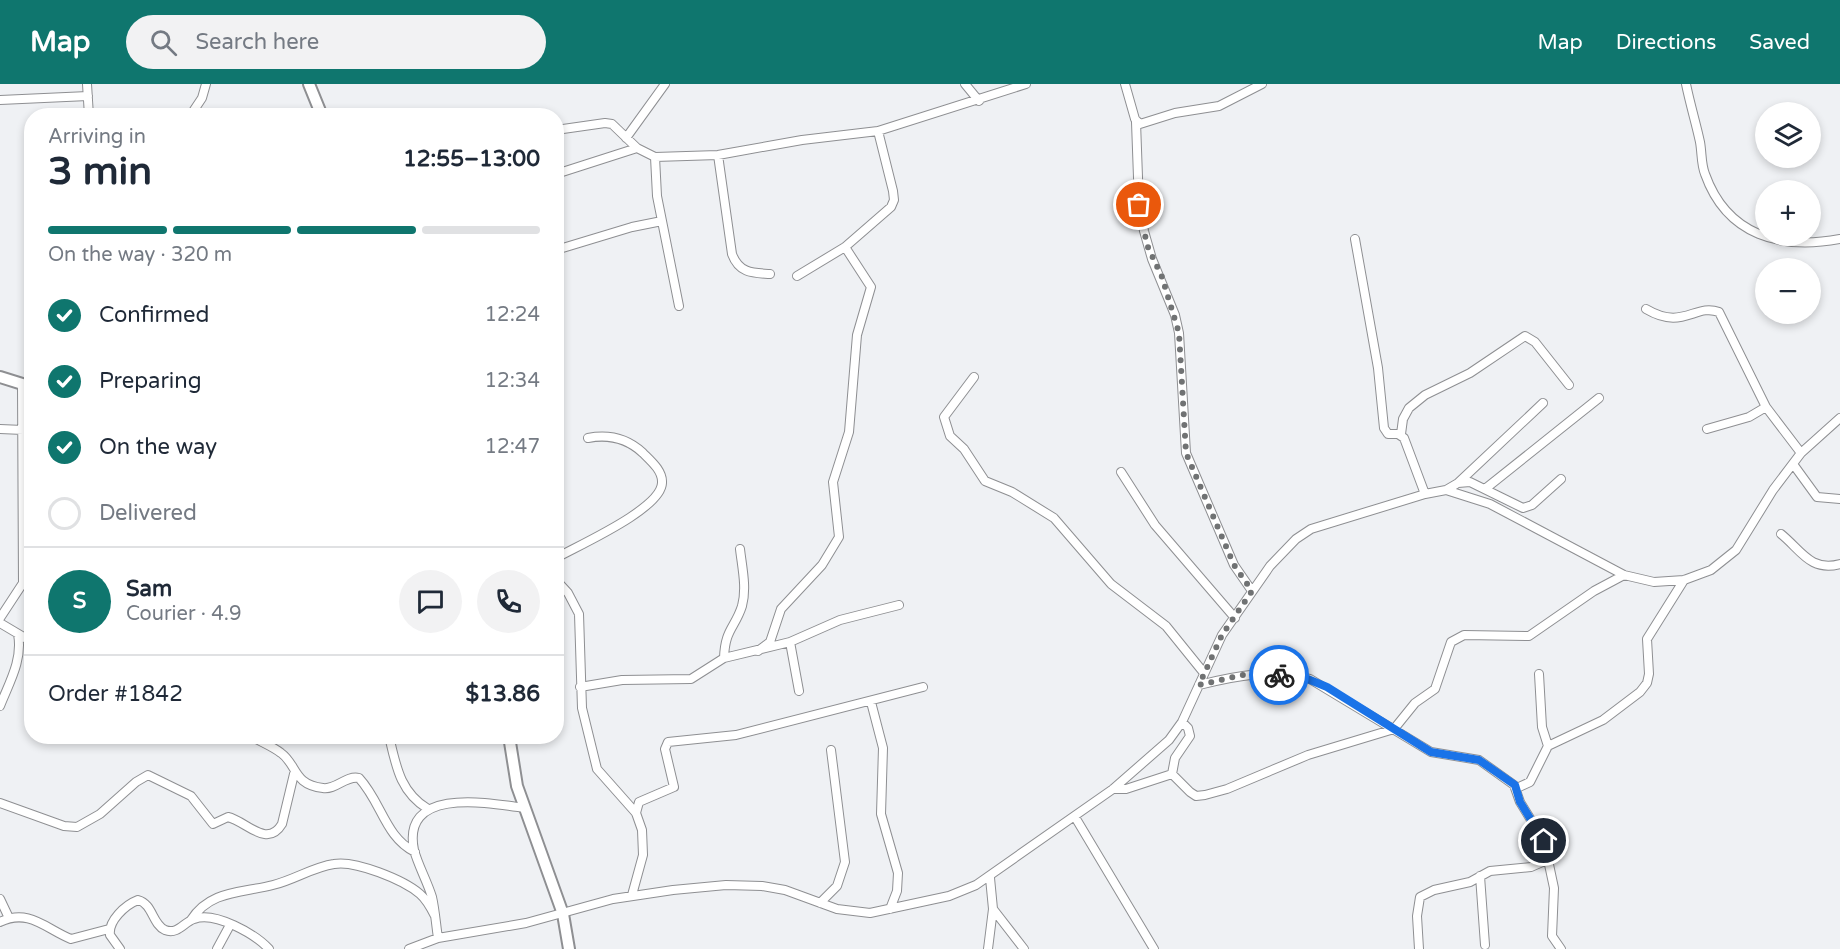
<!DOCTYPE html>
<meta charset="utf-8">
<style>
:root{--surface:#fff;--page:#f2f2f3;--text:#1f2937;--muted:#747a83;--line:#e0e1e3;--accent:#0f766e}
body{margin:0;font-family:"Varela Round",sans-serif;background:var(--page);color:var(--text);height:100vh;display:flex;flex-direction:column;font-size:22px;white-space:nowrap}
*{box-sizing:border-box;margin:0}
p{font-size:20px;color:var(--muted)}
.icon{flex:none;width:33px;height:33px;fill:none;stroke:currentColor;stroke-width:2;stroke-linecap:round;stroke-linejoin:round}
.map{position:relative;flex:1;overflow:hidden}
.drawer{position:absolute;left:24px;top:24px;width:540px;height:636px;display:flex;flex-direction:column;background:var(--surface);border-radius:24px;box-shadow:0 3px 9px #0003}
.drawer>*{flex:none}
.tools{position:absolute;left:1755px;top:18px;display:grid;gap:12px}
.tools a{display:grid;place-items:center;width:66px;height:66px;border-radius:50%;background:var(--surface);box-shadow:0 3px 9px #0003;font-size:30px}
.pin{position:absolute;display:grid;place-items:center;width:51px;height:51px;color:#fff;margin:-26px;border:3px solid #fff;border-radius:50%;box-shadow:0 2px 6px #0007}
.courier{position:absolute;display:grid;place-items:center;width:60px;height:60px;margin:-30px;border:4px solid #1a73e8;border-radius:50%;background:#fff;color:#222;box-shadow:0 2px 8px #0007}
.head em{font-style:normal;font-weight:700}
.head div{display:flex;flex-direction:column-reverse}
.head{display:flex;align-items:center;justify-content:space-between;height:102px;padding:0 24px}
h1{font-size:39px;font-weight:700;line-height:45px}
.bar{display:grid;grid-template-columns:repeat(4,1fr);gap:9px 6px;align-content:center;height:72px;padding:0 24px}
.bar i{height:8px;border-radius:4px;background:var(--line)}
.bar .active{background:var(--accent)}
.bar p{grid-column:span 4}
.line{display:flex;align-items:center;gap:15px;padding:0 24px;border-top:2px solid var(--line)}
.line div{flex:1}
.round{display:grid;place-items:center;flex:none;width:63px;height:63px;border-radius:32px;background:var(--page)}
ol{padding:0 24px;list-style:none}
li{display:flex;align-items:center;gap:18px;height:66px}
li p{margin-inline-start:auto}
li .icon{padding:6px;border-radius:50%;background:var(--accent);color:#fff;stroke-width:4}
li:last-child{color:var(--muted)}
li i{width:33px;height:33px;border:3px solid var(--line);border-radius:50%}
header{display:flex;align-items:center;gap:36px;box-sizing:border-box;height:84px;padding:0 30px;background:var(--accent);color:#fff}
header strong{font-size:28px}
nav{display:flex;gap:33px;margin-inline-start:auto;font-size:21px}
.search{width:420px;height:54px;background:var(--page);display:flex;align-items:center;gap:15px;box-sizing:border-box;padding:0 21px;border-radius:33px;color:var(--muted);font-size:22px}
.map>svg:first-child{display:block}
.lines{fill:none;stroke-linecap:round;stroke-linejoin:round}
.street-casing{stroke:#8e8f92;stroke-width:10}
.secondary-casing{stroke:#8e8f92;stroke-width:14}
.street{stroke:#fff;stroke-width:8}
.secondary{stroke:#fff;stroke-width:10}
.done{stroke:#707273;stroke-width:6;stroke-dasharray:0 10.8}
.route{stroke:#1a73e8;stroke-width:8}
</style>
<header>
<strong>Map</strong>
<div class="search"><svg class="icon" aria-label="search" viewBox="0 0 24 24"><circle cx="10" cy="10" r="6"/><path d="M15 15l6 6"/></svg>Search here</div>
<nav><a>Map</a><a>Directions</a><a>Saved</a></nav>
</header>
<div class="map">
<svg width="1840" height="865" viewBox="0 0 1840 865">
<rect width="100%" height="100%" fill="#eff1f4"/>
<g class="lines">
<defs>
<path id="street" d="M87,0L89,32
M965,0L979,17
M1125,0L1135,35L1140,40L1175,29L1219,22L1262,0
M1686,0C1690,20 1696,39 1700,58C1702,69 1701,80 1705,90C1727,152 1781,166 1840,155
M0,16L88,12
M190,32L202,14L206,0
M1136,38L1139,121L1144,147L1152,175L1175,231L1179,249L1186,369L1234,481L1252,507
M556,46L605,39L612,40L637,64L655,73L718,71L802,56L878,47L1026,0
M626,54L665,0
M718,71L732,170C739,189 752,189 770,190
M655,73L657,112L679,222
M556,90L637,64
M1355,155L1378,284L1384,344L1388,350H1398L1404,354L1425,410
M556,166L632,143L662,137
M797,192L845,163L891,123L894,116L893,107L878,47
M1646,225C1683,247 1695,219 1719,228L1766,323L1801,369
M974,293L944,333L950,352L964,365L985,397L1012,408L1054,434L1111,500L1166,542L1204,589
M0,345L23,346
M1707,345L1749,333L1766,323
M1401,350L1403,335L1409,324L1425,311L1470,289L1525,252L1535,258L1569,301
M1793,380L1817,413L1840,415
M1121,388L1155,441L1235,534
M1458,399L1543,319
M1485,405L1599,314
M1446,406L1458,399L1470,398L1523,424L1532,421L1561,395
M1781,450C1801,466 1810,488 1840,480
M556,474C579,461 661,425 662,399C663,387 651,377 643,369C628,355 609,350 588,354
M556,496L568,509L579,530L582,624L597,685L636,729L642,746L643,771L632,811
M0,534L23,499L22,300
M0,539L32,558
M790,558L799,607
M758,567L770,558L781,525L822,481L839,453L833,398L849,348L857,251L871,203L845,163
M724,574C725,545 735,544 742,522C747,504 742,483 740,465
M1539,590L1542,643L1548,662
M1199,601C1235,592 1274,584 1310,595L1431,668L1479,676L1514,701L1520,718L1544,757L1554,804L1552,852L1561,865
M580,603L622,596L691,595L724,574L790,558L840,536L899,521
M871,618L883,664L881,730L898,789L897,807L890,825
M0,622C9,599 23,576 18,550
M251,652C261,658 272,662 281,669C297,680 293,701 323,704C336,706 346,691 359,694C382,719 385,753 415,768
M389,652C396,682 400,708 428,725
M1172,690L1175,674L1190,652L1188,644L1182,638
M1517,704L1530,698L1548,662L1603,636L1640,608L1647,599L1649,590L1647,555L1684,496
M1113,705H1126L1172,690L1190,708L1196,712L1205,711L1227,705L1308,671L1394,645L1415,619L1435,605L1451,558L1464,551L1529,552L1594,507L1624,491
M0,719L64,742L77,743L100,730L136,698L148,691L191,712L213,740L228,733C246,737 267,765 282,740L294,690
M636,729L639,718L674,703L665,665L668,658L736,651L923,603
M1075,733L1154,865
M1480,792L1485,861
M990,794L993,825L1024,865
M0,815L9,834
M820,819L837,802L845,778L831,666
M191,836C210,806 242,809 273,801C294,796 313,783 334,780C355,776 404,796 420,810C427,816 431,824 435,832
M0,838C29,824 46,845 71,855L109,845
M438,854C436,841 435,826 432,813C427,797 418,781 414,766C401,702 490,719 524,724
M120,865L110,851C108,837 125,821 138,816C153,820 152,840 165,846C178,851 184,838 194,835C215,827 255,850 269,865
M217,865L230,841
M409,865L438,854L526,839L613,815L673,806L726,801L762,802L785,806L837,825L870,829L949,812L976,801L1113,705L1169,656L1182,638L1222,551L1270,482L1296,455L1311,445L1425,410L1446,406L1490,420L1624,491L1654,498L1684,496L1711,486L1736,466L1773,406L1801,369L1840,334
M988,865L993,825
M1419,865L1417,832L1420,813L1434,806L1470,798L1490,787L1531,783L1547,776"/>
<path id="secondary" d="M309,0L322,32
M0,293L32,303
M509,652L517,702L563,830L569,865"/>
</defs>
<use href="#street" class="street-casing"/>
<use href="#secondary" class="secondary-casing"/>
<use href="#street" class="street"/>
<use href="#secondary" class="secondary"/>
</g>
<g class="lines">
<path class="done" d="M1139,121L1147,161L1162,193L1179,249L1186,369L1234,481L1252,507L1222,551L1199,601L1242,591H1279"/>
<path class="route" d="M1279,591H1298L1327,603L1431,668L1479,676L1515,701L1520,718L1544,757"/>
</g>
</svg>
<div class="tools">
<a><svg class="icon" aria-label="layers" viewBox="0 0 24 24"><path d="M12 4l9 5-9 5-9-5zM3 14l9 5 9-5"/></svg></a>
<a>+</a>
<a>−</a>
</div>
<div class="pin" style="left:1139px;top:121px;background:#ea580c"><svg class="icon" aria-label="bag" viewBox="0 0 24 24"><path d="M5 8h14l-1 12H6zM9 8a3 3 0 0 1 6 0"/></svg></div>
<div class="pin" style="left:1544px;top:757px;background:#1f2937"><svg class="icon" aria-label="home" viewBox="0 0 24 24"><path d="M3 11l9-7 9 7M6 9v11h12V9"/></svg></div>
<div class="courier" style="left:1279px;top:591px"><svg class="icon" aria-label="bike" viewBox="0 0 24 24"><circle cx="6" cy="16" r="4"/><circle cx="18" cy="16" r="4"/><path d="M6 16l4-8h5l3 8M10 8l3 8H6M13 5h3"/></svg></div>
<section class="drawer">
<div class="head"><div><h1>3 min</h1><p>Arriving in</p></div><em>12:55–13:00</em></div>
<div class="bar"><i class="active"></i><i class="active"></i><i class="active"></i><i></i><p>On the way · 320 m</p></div>
<ol>
<li><svg class="icon" aria-label="check" viewBox="0 0 24 24"><path d="M5 12l5 5 9-10"/></svg>Confirmed<p>12:24</p></li>
<li><svg class="icon" aria-label="check" viewBox="0 0 24 24"><path d="M5 12l5 5 9-10"/></svg>Preparing<p>12:34</p></li>
<li><svg class="icon" aria-label="check" viewBox="0 0 24 24"><path d="M5 12l5 5 9-10"/></svg>On the way<p>12:47</p></li>
<li><i></i>Delivered</li>
</ol>
<div class="line" style="height:108px"><b class="round" style="background:var(--accent);color:#fff">S</b><div><b>Sam</b><p>Courier · 4.9</p></div><a class="round"><svg class="icon" aria-label="chat" viewBox="0 0 24 24"><path d="M4 5h16v11H9l-5 4z"/></svg></a><a class="round"><svg class="icon" aria-label="phone" viewBox="0 0 24 24"><path d="M5 4h4l2 5-3 2q2 4 5 5l2-3 5 2v4C11 20 4 13 5 4z"/></svg></a></div>
<div class="line" style="height:78px"><div>Order #1842</div><b>$13.86</b></div>
</section>
</div>
